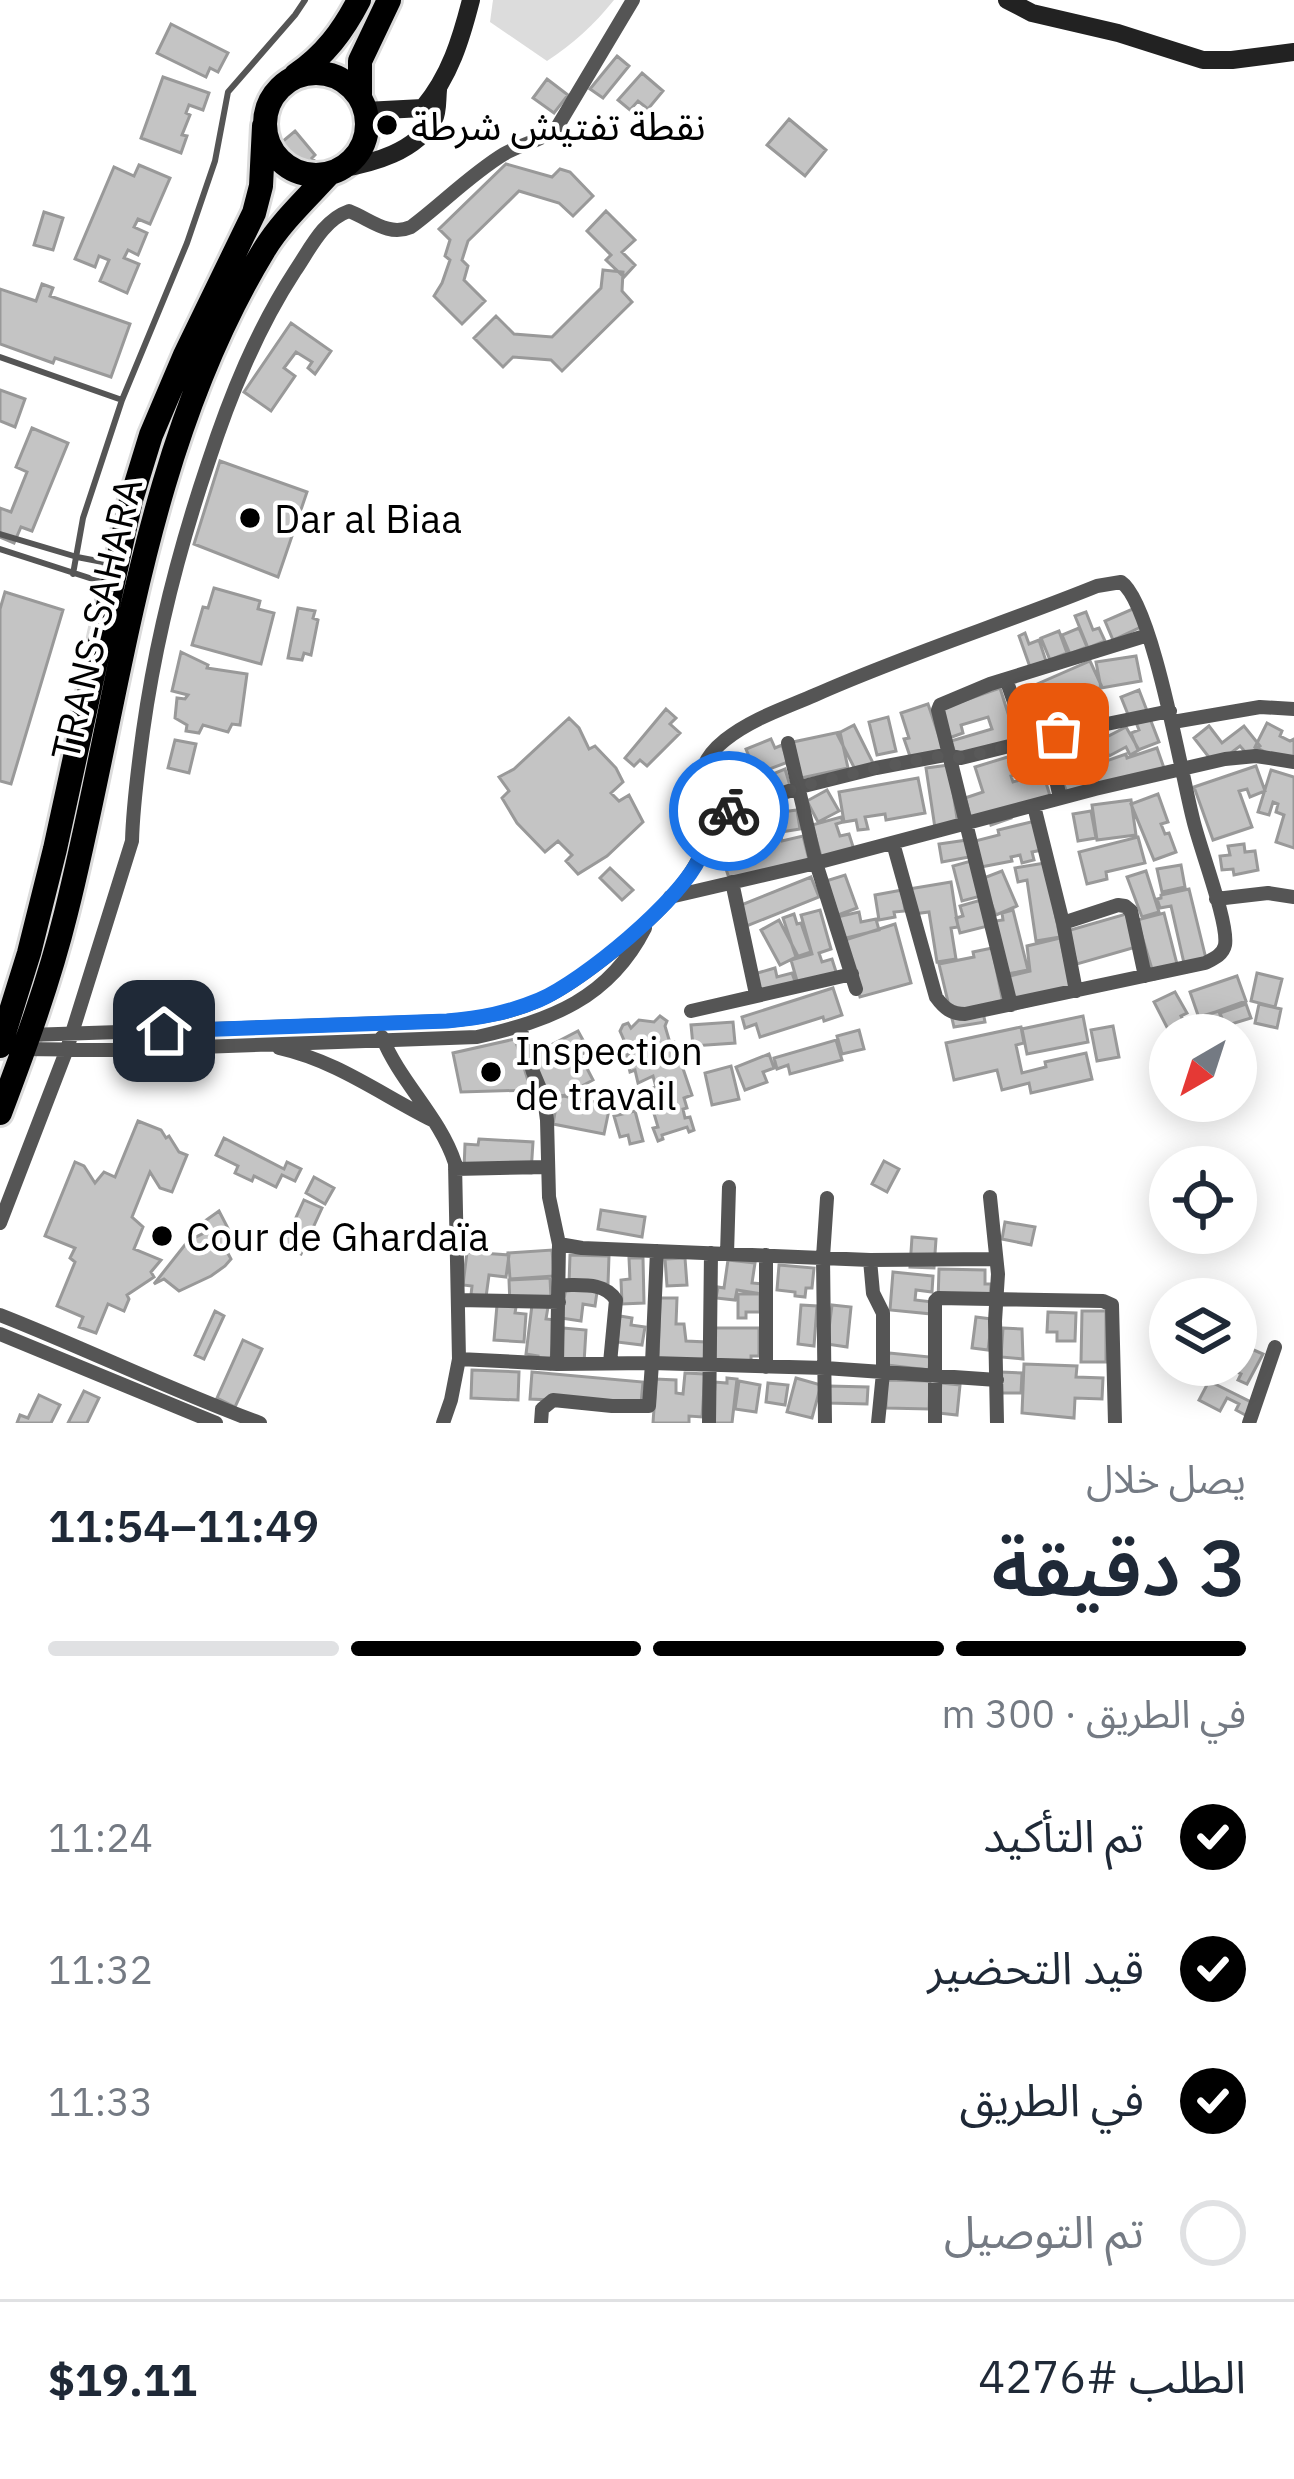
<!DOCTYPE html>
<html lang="ar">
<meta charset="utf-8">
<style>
:root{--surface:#fff;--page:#f6f6f7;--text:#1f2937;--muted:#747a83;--line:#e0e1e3;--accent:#000}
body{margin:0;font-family:"IBM Plex Sans","Noto Sans Arabic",sans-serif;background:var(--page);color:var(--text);direction:rtl;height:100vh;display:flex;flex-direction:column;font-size:45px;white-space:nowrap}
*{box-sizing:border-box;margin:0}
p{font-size:39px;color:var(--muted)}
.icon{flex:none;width:66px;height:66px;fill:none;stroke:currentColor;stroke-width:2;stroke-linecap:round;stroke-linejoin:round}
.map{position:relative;height:1423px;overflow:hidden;direction:ltr}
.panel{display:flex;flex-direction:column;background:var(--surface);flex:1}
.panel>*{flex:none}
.needle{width:78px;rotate:219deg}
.tools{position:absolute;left:1149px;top:1014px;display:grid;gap:24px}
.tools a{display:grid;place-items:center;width:108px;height:108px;border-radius:50%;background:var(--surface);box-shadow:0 6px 30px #0003;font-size:60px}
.pin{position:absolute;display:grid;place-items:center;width:102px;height:102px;color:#fff;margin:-51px;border-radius:24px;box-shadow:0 6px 18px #0006}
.courier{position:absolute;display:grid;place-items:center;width:120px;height:120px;margin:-60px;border:9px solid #1a73e8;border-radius:50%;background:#fff;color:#222;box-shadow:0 3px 15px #0007}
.overview em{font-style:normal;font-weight:600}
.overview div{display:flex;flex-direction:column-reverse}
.overview{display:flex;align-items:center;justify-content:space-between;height:204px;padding:0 48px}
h1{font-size:78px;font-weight:600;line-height:90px}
.bar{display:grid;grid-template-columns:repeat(4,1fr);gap:18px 12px;align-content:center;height:144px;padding:0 48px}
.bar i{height:15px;border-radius:9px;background:var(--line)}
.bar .on{background:var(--accent)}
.bar p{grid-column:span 4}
.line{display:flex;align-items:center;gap:30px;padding:0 48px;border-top:3px solid var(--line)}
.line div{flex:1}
ol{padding:0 48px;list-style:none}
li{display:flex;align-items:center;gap:36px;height:132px}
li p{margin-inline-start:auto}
li .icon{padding:12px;border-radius:50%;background:var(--accent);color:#fff;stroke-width:4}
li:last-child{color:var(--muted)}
li i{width:66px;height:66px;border:6px solid var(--line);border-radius:50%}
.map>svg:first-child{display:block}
.green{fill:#dcdcdc}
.building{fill:#c4c4c4;stroke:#999;stroke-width:3}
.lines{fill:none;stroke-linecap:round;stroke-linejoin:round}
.highway-casing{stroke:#dbdbdb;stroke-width:30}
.lane{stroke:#555;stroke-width:6}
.street{stroke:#555;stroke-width:14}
.secondary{stroke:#222;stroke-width:18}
.highway{stroke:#000;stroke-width:24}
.done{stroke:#595959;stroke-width:12;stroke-dasharray:0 21.6}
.route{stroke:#1a73e8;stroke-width:15}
.poi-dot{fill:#000;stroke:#fff;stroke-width:4.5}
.labels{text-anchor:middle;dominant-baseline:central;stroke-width:9;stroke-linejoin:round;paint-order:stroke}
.poi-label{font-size:39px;fill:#000;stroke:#fff;text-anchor:start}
.street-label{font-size:39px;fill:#000;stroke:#fff}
</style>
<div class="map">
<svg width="1294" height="1423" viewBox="0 0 1294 1423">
<rect width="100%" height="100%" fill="#fff"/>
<path class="green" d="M493,0H614C594,25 573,44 547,61L490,22Z"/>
<path class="building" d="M171,24L228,53L218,72L210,68L206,77L157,53Z
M617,56L629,66L603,98L590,89Z
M642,73L663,91L648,109L638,101L630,110L618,100Z
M163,77L209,93L203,110L189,105L186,113L190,115L182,135L187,136L181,153L141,138Z
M547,79L568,95L554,113L533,98Z
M789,119L826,150L805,176L767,145Z
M295,131L315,155L312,158L322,169L306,182L276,147Z
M506,164L552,177L560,169L570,172L593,196L573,216L559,203L519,191L468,241L462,260L468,266L464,280L485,301L462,324L434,296L442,283L450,260L445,256L450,240L439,229Z
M139,165L170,178L150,224L138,219L134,227L147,233L138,255L128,250L124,258L139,264L127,293L100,281L109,260L99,256L95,267L75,259L114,167L134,176Z
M606,211L635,240L622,252L635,265L624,277L606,260L611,255L587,231Z
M44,212L63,218L53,250L34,245Z
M603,270L623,272L622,291L632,302L562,371L551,360L513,357L503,367L474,338L496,316L514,334L552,337L601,288Z
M42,284L53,288L50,296L130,324L111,377L55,358L53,363L0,344V289L36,301Z
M291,323L331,351L315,374L308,368L312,362L296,352L284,368L295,376L271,411L244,392Z
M0,390L25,399L15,427L0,421Z
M32,428L68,443L32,531L21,527L14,543L0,537V508L11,512L27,472L16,467Z
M220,461L307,492L278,577L194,544Z
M214,588L260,601L258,609L274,613L261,664L192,645L203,607L208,608Z
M5,592L63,610L11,784L0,781V609Z
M298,608L315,611L313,618L318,620L311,655L304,653L302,660L288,658Z
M1135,608L1143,626L1113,640L1105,621Z
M1086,612L1093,630L1099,628L1105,641L1088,648L1075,616Z
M1079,628L1087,647L1070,654L1062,635Z
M1059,631L1067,653L1050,660L1041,638Z
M1025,633L1029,644L1039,640L1046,661L1030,667L1019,636Z
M181,652L208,665L207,668L247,674L240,725L232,724L228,732L203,725L199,733L186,731L187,725L175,718L177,698L185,699L188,695L172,691Z
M1136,656L1141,681L1101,688L1096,662Z
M1090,661L1102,687L1044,712L1041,705L1027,711L1019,692Z
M1000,688L1018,745L958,762L951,741L992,729L988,717L961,725L963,733L949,738L939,709Z
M1139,690L1159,742L1138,750L1131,733L1139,730L1133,715L1129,717L1121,697Z
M1101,699L1107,722L1070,733L1064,709Z
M928,704L944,751L912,762L904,739L909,738L901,713Z
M666,709L676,718L670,724L680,733L647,766L640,760L634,766L625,758Z
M888,717L896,751L877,755L869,722Z
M569,718L579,728L589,749L595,746L616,768L623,782L611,793L619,801L629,795L643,822L607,856L578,874L566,861L572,855L558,841L545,852L517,823L502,798L509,791L499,777L514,769Z
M1267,723L1282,731L1280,736L1290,741L1294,739V766L1255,747Z
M854,725L875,767L858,775L837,734Z
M1209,726L1222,743L1244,726L1260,746L1248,755L1240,746L1215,765L1194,738Z
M1126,727L1139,750L1130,755L1126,747L1109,756L1101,740Z
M840,732L848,768L801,778L793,742Z
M1099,733L1104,754L1058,765L1052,744Z
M771,739L775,748L782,745L788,762L756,774L746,749Z
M175,740L196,744L189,773L168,768Z
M1037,748L1043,766L1011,776L1013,782L1043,773L1051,799L1009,811L1011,818L991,825L989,817L972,822L965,798L983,792L975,767Z
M1157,748L1165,771L1068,795L1061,777L1126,754L1127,758Z
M735,762L738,777L747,775L751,783L785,769L791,789L715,812L705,777Z
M949,765L958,825L935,828L926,768Z
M1256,766L1265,791L1250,797L1247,789L1239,791L1252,827L1213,840L1194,787Z
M1271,770L1294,777V848L1276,842L1284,815L1276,812L1278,804L1273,802L1269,815L1258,812Z
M918,778L925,813L886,820L885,814L865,817L868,829L858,830L856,820L844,822L839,792Z
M827,790L839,811L818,822L807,801Z
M1158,794L1168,822L1161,824L1165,834L1169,833L1176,852L1154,860L1131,804Z
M1131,800L1136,835L1097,840L1092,805Z
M797,810L800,829L781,832L780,825L767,827L766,814Z
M1091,811L1096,838L1078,841L1073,814Z
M764,817L767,829L778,826L782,841L803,836L809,860L730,881L713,830Z
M841,817L843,822L836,824L840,836L849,834L855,853L823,863L812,825Z
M1035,821L1042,850L1032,852L1034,860L1022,863L1020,855L1011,857L1012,861L981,867L975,841L999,835L998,830Z
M1138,837L1145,863L1106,872L1107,879L1087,884L1079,852Z
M967,840L969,857L942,862L939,844Z
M1244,844L1245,852L1255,851L1258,870L1234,875L1233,869L1222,870L1220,856L1230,855L1228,846Z
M971,861L981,896L962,901L953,866Z
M1045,863L1060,937L1036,941L1027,880L1018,882L1015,868Z
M1181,865L1185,887L1162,892L1157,869Z
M610,868L633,890L622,900L600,878Z
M1002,871L1017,906L996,915L981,879Z
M1146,871L1159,912L1142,917L1127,877Z
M845,875L857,908L838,915L826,881Z
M811,877L819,897L744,927L736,907Z
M951,882L958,927L951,928L956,959L937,962L929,912L913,914L909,889Z
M1189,889L1208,967L1186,972L1171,906L1160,908L1157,899L1161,898V895Z
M902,890L905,911L894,912L895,917L879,920L875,895Z
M981,900L988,926L960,933L956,918L963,916L960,906Z
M820,910L831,949L819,953L822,962L832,959L838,978L799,988L791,960L812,954L801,915Z
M1013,910L1028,970L1007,974L995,921L1003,920L1002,913Z
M859,912L861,922L876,919L879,930L842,939L837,917Z
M1164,913L1179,972L1155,979L1137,920Z
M794,914L797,924L801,923L811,952L796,957L783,918Z
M1126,914L1136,947L1077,964L1067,931Z
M779,920L798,956L780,965L761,930Z
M895,924L911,983L860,997L845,940Z
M1060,938L1073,995L1014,1009L1006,977L1030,971L1027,946Z
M992,948L1004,1008L983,1012L985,1022L954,1027L939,964L974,957L973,952Z
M775,968L777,977L792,973L797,987L760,998L754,974Z
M1257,973L1282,979L1275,1007L1251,1001Z
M1237,976L1246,1001L1199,1018L1190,992Z
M833,988L842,1015L824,1021L823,1017L760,1037L756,1024L745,1028L742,1017Z
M1175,992L1187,1013L1181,1016L1191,1035H1171L1154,1002Z
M1246,1004L1251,1018L1225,1026L1220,1013Z
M1259,1004L1281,1009L1277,1028L1255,1023Z
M1219,1011L1224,1029L1204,1035L1199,1017Z
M660,1016L667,1021L665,1026L670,1043L674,1042L692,1095L684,1098L687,1108L683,1109L685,1118L690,1117L694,1130L689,1132L687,1127L662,1135L663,1139L658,1141L653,1128L658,1127L647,1090L656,1087L653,1076L638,1083L635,1070L630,1072L626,1055L630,1054L620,1031L623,1025L628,1023L631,1028L639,1020L654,1022Z
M1083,1016L1088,1042L1027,1054L1022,1029Z
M733,1022L735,1043L693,1046L691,1025Z
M1113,1026L1119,1057L1097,1061L1091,1030Z
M1021,1027L1024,1043L1016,1045L1022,1073L1046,1067L1045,1062L1086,1053L1092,1079L1031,1093L1029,1083L1002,1090L997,1070L954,1080L946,1043Z
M859,1030L864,1049L842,1054L837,1036Z
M578,1031L589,1051L580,1055L593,1080L552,1102L528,1057Z
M515,1039L531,1090L461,1092L453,1053Z
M836,1040L842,1060L790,1074L788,1065L777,1069L774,1058Z
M769,1054L774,1068L763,1072L767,1082L745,1090L736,1067Z
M731,1066L739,1099L712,1105L705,1073Z
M558,1095L610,1105L604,1134L553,1124Z
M635,1111L643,1141L630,1144L628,1135L620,1137L614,1116Z
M138,1121L161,1130L166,1138L169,1136L179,1152L187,1155L172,1192L160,1188L150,1172L132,1217L143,1227L134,1249L161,1260L151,1272L154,1277L127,1295L129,1299L124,1311L108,1304L96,1333L79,1327L83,1317L57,1306L75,1262L70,1258L75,1248L45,1236L75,1162L84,1166L95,1183L104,1172L115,1177Z
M224,1138L284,1169L287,1162L301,1169L295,1181L282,1175L276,1187L254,1176L252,1181L235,1173L238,1166L216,1155Z
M479,1139L533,1142L531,1173L464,1169L465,1144L478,1145Z
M884,1161L899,1169L887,1192L872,1184Z
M314,1177L334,1188L325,1204L306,1193Z
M304,1200L322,1208L301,1254L283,1246Z
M601,1210L645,1217L642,1237L598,1229Z
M219,1211L232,1236L224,1246L231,1259L225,1266L211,1276L179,1291L164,1279L154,1284L188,1241L210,1230L205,1221Z
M1005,1222L1035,1227L1031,1245L1002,1239Z
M912,1237L936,1239L934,1268L910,1267Z
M552,1250L554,1276L510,1279L508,1253Z
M467,1252L509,1255L506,1277L489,1275L486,1297L471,1295L472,1286L463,1285Z
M570,1255L609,1256L608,1284L569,1283Z
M629,1258H643L644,1303L622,1304L621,1280L630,1279Z
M685,1258L687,1285L667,1286L665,1259Z
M728,1260L755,1263L752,1283L763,1284L762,1294L737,1290L735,1300L716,1298L718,1287L724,1288Z
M779,1265L814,1268L812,1288H806L805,1297L795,1296V1292L777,1290Z
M939,1269L985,1270V1284H991L990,1297L938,1302Z
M893,1272L933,1276L932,1292L916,1290L915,1300L933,1302L932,1314L890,1310Z
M550,1278L551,1298L510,1305L509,1280Z
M566,1287L597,1292L595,1306L583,1304L581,1321L561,1318Z
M738,1294H760V1312H746V1318H738Z
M660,1298H677L676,1324H684L686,1341L706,1342L705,1365L658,1363Z
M497,1305L516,1307L515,1313L526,1314L524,1342L494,1340Z
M532,1305L548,1307L546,1319L555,1320L550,1369L537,1367L538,1356L526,1354Z
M801,1305L817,1306L814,1346L798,1344Z
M832,1305L851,1307L847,1347L827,1344Z
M215,1311L224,1316L204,1359L195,1355Z
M1082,1311H1106V1362H1081Z
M1048,1312L1076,1313L1075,1341H1057V1332H1047Z
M620,1316L632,1318L631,1325L645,1327L642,1345L617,1342Z
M976,1317L992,1319L988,1350L972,1348Z
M563,1328L586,1330L584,1363L561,1361Z
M715,1328H759V1356H751V1364H715Z
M1003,1328L1022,1329L1023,1359L1001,1357Z
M243,1340L262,1349L235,1407L217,1398Z
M1240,1344L1263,1354L1247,1384L1238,1380L1241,1374L1221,1365H1236V1353Z
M889,1353L930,1357L929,1370L887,1365Z
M1024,1364L1077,1366L1076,1377L1103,1378L1102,1399L1075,1398L1074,1418L1022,1413Z
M472,1370L519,1372L518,1400L471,1398Z
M532,1372L643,1382L641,1404L530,1399Z
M1000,1372L1022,1373L1021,1393H999Z
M685,1373L705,1374L702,1417L689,1416V1423H653L656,1379L676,1380V1393L683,1394Z
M727,1378L737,1379L732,1423H713L715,1382L727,1383Z
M796,1378L821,1385L812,1418L787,1412Z
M886,1380L930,1381L929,1409L886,1408Z
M739,1381L760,1385L756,1412L735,1409Z
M1209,1381L1253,1403L1247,1416L1236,1410L1239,1404L1227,1398L1220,1411L1199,1400Z
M768,1383L788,1385L785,1405L766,1402Z
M941,1383L960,1385L957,1415L938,1413Z
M828,1386L868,1387L867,1404L828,1403Z
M84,1391L99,1398L87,1423H68Z
M39,1395L60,1405L51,1423H17L20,1415L28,1418Z"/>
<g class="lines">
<defs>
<path id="highway" d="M265 124a51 51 0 1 1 102 0a51 51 0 1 1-102 0Z
M296,75C325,55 343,31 359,0
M360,98V61L389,0
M0,1046L29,953L55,849L131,500L151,435L185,355L254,213L261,186L264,126
M0,1113C25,1047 49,982 66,913C122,690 142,451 264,250C281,222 307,198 329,174"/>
</defs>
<use href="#highway" class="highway-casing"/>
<path class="lane" d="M0,357L122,400
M0,534L77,557L108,563
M0,549L105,583
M73,574L83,518L122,400L187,243L215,161L228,92L295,15L305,0"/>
<path class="street" d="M1006,679L1028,742
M1173,722L1260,707L1294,709
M1047,739L1060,798
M788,743L816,863L856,989
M1034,806L1063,923L1076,991
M703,820L804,786L876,768L945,755L961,758L1058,734L1170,711
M732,882L756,994
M670,897L816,863L1095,789L1225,759L1256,756L1294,762
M1216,899L1268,893L1294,897
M1063,923L1118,905L1125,906L1131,911L1145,976
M1011,1005L938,710L940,705L990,684L1148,635
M691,1011L852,974
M520,1027L533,1072L544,1098L547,1120L549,1197L559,1244L582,1248L870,1260L996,1259
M28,1035L447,1021C481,1018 513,1013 544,998C588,977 689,896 702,849C713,805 679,777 725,740C751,719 785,708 815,695C907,654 1003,624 1097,586L1121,582C1152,602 1182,777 1193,819C1199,846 1229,923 1225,945C1223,955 1213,959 1205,963L965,1014C951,1014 944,1008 936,997L893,843
M382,1037C400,1082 440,1117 455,1163L459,1359L451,1400L443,1423
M279,1048C337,1061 380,1094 432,1120
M19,1049L116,1050L477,1037C551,1020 609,999 645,928
M455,1169L548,1167
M990,1197L998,1274L995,1321L997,1423
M0,1223L67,1049L132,841C133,804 138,768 143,731C156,638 178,552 208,463C230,396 256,331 295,271C310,249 323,220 349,211C370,219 388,237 411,227C442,204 471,174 504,154C521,144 541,141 556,129L633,0
M727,1254L729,1187
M766,1255V1367
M870,1260L873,1293L883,1313V1373L878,1423
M559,1285C579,1286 604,1281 616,1300L610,1363
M458,1300L559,1302
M0,1315C87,1349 172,1391 260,1423
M0,1334L216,1423
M459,1359L557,1364L652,1363L657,1251
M557,1364L559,1244
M541,1423L542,1409L553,1400L612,1406H649L652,1363L825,1368L997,1380
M709,1423L711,1253
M825,1423L823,1257L827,1198
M935,1423V1301L938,1298L1103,1301L1112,1305L1115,1423
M1249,1423L1275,1347"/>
<path class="secondary" d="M1007,0L1032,13L1118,33L1203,60H1232L1294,52
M365,111L423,108C450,76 461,39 471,0
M340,169C373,163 416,152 434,119C438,112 437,99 438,90"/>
<use href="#highway" class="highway"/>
</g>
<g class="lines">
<path class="done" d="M729,811L803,786L876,768L945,755L962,758L1058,734"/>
<path class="route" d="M164,1031L447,1021C480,1018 508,1013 539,1000C583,981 680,901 700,857C705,845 705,832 703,820L729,811"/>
</g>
<g class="poi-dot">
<circle cx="387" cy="125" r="12"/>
<circle cx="250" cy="518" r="12"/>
<circle cx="491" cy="1072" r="12"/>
<circle cx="162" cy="1236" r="12"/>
</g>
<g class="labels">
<g class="poi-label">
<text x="411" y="125">نقطة تفتيش شرطة</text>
<text x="274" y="518">Dar al Biaa</text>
<text x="515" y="1050">Inspection<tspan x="515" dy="45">de travail</tspan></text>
<text x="186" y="1236">Cour de Ghardaïa</text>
</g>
<g class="street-label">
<text transform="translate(96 619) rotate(-77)">TRANS-SAHARA</text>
</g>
</g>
</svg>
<div class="tools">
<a><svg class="needle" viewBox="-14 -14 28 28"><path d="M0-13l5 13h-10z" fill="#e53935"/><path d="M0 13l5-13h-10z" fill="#747a83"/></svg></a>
<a><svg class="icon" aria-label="locate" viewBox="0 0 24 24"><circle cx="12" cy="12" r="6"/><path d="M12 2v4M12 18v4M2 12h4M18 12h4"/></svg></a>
<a><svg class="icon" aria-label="layers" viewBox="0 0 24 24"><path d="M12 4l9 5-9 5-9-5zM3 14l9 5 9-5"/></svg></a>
</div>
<div class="pin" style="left:1058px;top:734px;background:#ea580c"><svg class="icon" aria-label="bag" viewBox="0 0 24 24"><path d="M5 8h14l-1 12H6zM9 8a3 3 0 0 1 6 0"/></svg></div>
<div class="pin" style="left:164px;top:1031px;background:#1f2937"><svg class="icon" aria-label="home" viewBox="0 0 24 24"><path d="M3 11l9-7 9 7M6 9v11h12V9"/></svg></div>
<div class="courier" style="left:729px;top:811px"><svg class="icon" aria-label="bike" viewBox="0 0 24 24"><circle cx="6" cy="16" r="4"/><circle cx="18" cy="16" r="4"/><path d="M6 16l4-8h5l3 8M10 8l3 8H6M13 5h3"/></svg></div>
</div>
<section class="panel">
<div class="overview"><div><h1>3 دقيقة</h1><p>يصل خلال</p></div><em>11:49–11:54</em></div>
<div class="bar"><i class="on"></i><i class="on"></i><i class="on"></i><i></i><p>في الطريق · 300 m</p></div>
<ol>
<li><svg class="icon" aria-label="check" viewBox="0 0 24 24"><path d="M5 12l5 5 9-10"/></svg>تم التأكيد<p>11:24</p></li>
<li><svg class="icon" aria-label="check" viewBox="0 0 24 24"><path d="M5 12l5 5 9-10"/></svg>قيد التحضير<p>11:32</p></li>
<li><svg class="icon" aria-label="check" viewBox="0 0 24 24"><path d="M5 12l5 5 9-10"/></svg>في الطريق<p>11:33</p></li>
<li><i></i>تم التوصيل</li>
</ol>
<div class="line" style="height:156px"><div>الطلب #4276</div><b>$19.11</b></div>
</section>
